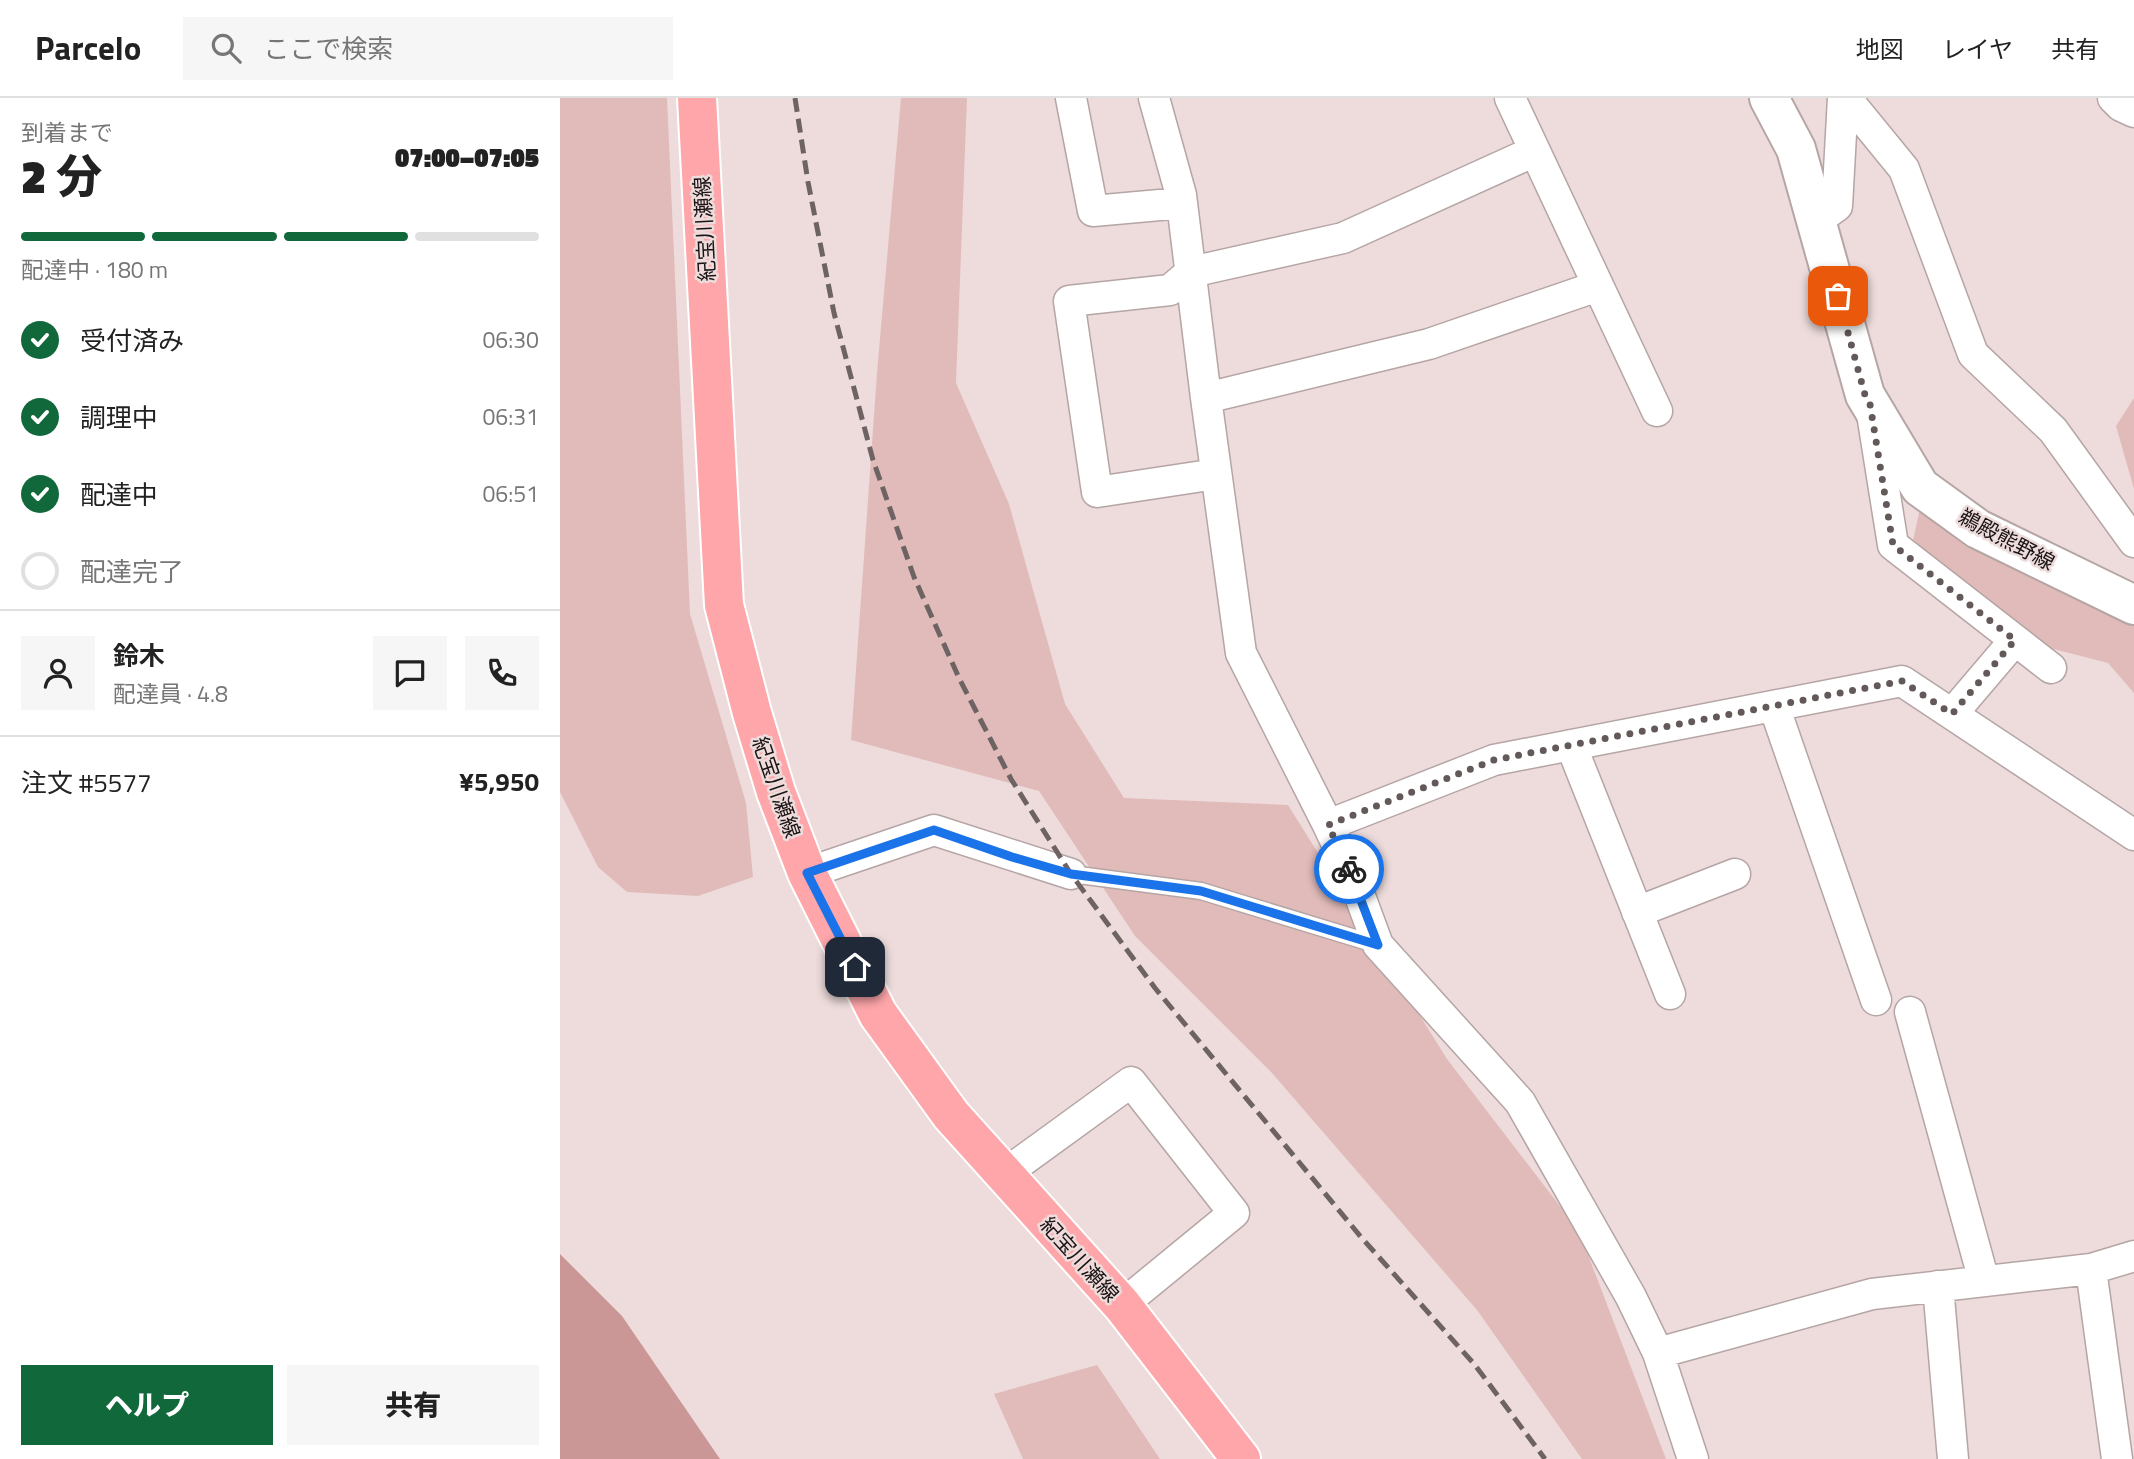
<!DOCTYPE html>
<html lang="ja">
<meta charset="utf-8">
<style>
:root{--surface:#fff;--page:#f6f6f6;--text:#222;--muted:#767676;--line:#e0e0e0;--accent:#10683b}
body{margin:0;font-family:"Titillium Web","Noto Sans JP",sans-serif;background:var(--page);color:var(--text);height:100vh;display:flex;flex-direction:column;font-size:26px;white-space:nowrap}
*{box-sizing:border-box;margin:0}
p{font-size:23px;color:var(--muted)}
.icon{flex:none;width:38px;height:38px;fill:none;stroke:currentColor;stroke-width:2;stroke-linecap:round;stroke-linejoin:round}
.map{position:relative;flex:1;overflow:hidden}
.details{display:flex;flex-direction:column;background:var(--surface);width:560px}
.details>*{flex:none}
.pin{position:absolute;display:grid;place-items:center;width:60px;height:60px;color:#fff;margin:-30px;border-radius:14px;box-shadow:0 4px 10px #0006}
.courier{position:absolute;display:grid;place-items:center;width:70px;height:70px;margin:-35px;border:5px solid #1a73e8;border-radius:50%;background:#fff;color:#222;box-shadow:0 2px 9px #0007}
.headline em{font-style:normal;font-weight:800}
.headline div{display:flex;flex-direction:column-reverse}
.headline{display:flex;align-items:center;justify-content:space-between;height:119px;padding:0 21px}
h1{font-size:46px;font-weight:800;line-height:52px}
.bar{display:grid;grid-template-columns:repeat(4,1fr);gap:10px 7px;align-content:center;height:84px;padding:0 21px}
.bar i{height:9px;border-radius:5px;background:var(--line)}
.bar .active{background:var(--accent)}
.bar p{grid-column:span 4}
.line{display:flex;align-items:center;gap:18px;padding:0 21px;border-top:2px solid var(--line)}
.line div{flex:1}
.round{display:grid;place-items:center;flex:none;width:74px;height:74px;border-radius:0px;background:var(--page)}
ol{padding:0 21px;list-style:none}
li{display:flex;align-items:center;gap:21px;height:77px}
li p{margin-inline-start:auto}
li .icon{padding:7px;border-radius:50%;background:var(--accent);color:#fff;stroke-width:4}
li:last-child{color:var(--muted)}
li i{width:38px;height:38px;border:4px solid var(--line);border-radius:50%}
.button{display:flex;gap:14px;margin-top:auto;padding:14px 21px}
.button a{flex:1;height:80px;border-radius:0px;background:var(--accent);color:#fff;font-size:28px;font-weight:800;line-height:80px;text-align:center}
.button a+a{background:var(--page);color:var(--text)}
header{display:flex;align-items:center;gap:42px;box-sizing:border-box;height:98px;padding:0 35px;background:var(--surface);border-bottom:2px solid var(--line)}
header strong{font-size:33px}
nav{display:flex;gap:38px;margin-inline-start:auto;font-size:24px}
.search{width:490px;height:63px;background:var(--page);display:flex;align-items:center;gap:18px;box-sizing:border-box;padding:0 24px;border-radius:0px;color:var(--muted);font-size:26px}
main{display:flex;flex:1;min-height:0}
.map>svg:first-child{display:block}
.green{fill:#e1bbba}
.water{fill:#cb9796}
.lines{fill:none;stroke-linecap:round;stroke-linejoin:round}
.service-casing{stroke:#b5a5a4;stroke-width:19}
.minor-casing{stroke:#b5a5a4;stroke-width:33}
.secondary-casing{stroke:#b5a5a4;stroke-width:42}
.primary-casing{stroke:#fff;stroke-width:42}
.service{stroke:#fff;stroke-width:16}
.minor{stroke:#fff;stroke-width:30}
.secondary{stroke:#fff;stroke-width:38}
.primary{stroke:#fea6aa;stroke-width:38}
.rail{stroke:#6e6363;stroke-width:5;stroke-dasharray:14 7;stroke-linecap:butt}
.done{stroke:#635959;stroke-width:7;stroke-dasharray:0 12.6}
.route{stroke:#1a73e8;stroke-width:9}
.labels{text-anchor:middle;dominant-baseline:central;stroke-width:5;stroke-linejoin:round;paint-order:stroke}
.street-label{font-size:21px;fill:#191313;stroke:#eddcdb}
</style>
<header>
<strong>Parcelo</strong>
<div class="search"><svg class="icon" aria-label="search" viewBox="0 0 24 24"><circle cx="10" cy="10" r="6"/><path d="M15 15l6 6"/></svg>ここで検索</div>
<nav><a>地図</a><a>レイヤ</a><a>共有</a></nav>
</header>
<main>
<section class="details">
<div class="headline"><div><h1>2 分</h1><p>到着まで</p></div><em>07:00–07:05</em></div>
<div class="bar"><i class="active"></i><i class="active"></i><i class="active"></i><i></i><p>配達中 · 180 m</p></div>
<ol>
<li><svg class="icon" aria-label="check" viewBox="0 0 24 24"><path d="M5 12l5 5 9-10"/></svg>受付済み<p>06:30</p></li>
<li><svg class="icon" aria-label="check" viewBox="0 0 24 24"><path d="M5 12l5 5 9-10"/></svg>調理中<p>06:31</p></li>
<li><svg class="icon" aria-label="check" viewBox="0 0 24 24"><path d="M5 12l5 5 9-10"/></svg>配達中<p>06:51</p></li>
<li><i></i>配達完了</li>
</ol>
<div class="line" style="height:126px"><a class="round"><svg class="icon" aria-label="person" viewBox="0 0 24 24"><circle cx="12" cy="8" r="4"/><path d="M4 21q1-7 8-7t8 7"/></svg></a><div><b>鈴木</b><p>配達員 · 4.8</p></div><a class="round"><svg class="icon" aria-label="chat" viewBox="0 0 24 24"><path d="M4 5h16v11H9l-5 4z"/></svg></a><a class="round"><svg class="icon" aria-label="phone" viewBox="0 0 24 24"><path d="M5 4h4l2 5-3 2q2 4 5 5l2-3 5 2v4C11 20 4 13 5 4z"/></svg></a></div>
<div class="line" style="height:91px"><div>注文 #5577</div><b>¥5,950</b></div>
<div class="button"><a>ヘルプ</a><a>共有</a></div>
</section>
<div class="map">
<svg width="1574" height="1361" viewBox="0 0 1574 1361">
<rect width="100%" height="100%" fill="#eddcdb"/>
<path class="green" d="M0,0H107L130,516L186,705L193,779L138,798L67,794L38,769L0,694Z
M341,0H407L396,285L449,406L505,606L564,700L728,707L887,961L1019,1133L1106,1361H1022L917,1212L712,975L575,838L479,693L291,642L317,275Z
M1574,300V391L1556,328Z
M1360,410L1574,523V595L1548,565L1474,546L1369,470L1353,443Z
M537,1267L600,1361H463L434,1296Z"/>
<path class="water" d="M0,1156L62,1218L160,1361H0Z"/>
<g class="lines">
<defs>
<path id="service" d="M511,776L641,793L818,847"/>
<path id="minor" d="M511,0L533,113L622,105
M594,0L621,97L646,300L681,555L768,727L934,662L1342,583L1574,737
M950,0L1097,313
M1286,0L1344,71L1413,256L1493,332L1574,444
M1553,0L1561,8L1574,14
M1256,123L1277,108L1283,0
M646,300L869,246L1038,188
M1312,316L1333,447L1491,570
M656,376L537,394L509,203L610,192L631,174L783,140L975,53
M1214,608L1316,902
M1392,616L1455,542
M1011,647L1110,896
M768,727L794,782L818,847L960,1004L1071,1199L1098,1255L1133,1361
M247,775L374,732L511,776
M1077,814L1175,776
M1350,914L1424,1183
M443,1077L571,984L674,1115L562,1207
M1531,1171L1557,1361
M1378,1188L1393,1361
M1098,1255L1312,1196L1531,1171L1574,1158"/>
<path id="secondary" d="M1209,0L1236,51L1305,297L1360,389L1418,431L1574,507"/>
<path id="primary" d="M137,0L164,507L192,615L216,694L247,775L318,916L391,1017L562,1207L681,1361"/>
</defs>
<use href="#service" class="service-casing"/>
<use href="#minor" class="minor-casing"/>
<use href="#secondary" class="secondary-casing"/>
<use href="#primary" class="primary-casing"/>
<use href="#service" class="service"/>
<use href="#minor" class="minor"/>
<use href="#secondary" class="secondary"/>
<use href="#primary" class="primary"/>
<path class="rail" d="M235,0L248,84L274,215L313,362L354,479L399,580L451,681L511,776L595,890L801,1139L915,1267L985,1361"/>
</g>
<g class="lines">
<path class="done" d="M789,771L768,727L934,662L1342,583L1392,616L1455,542L1333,447L1310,306L1305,297L1278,198"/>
<path class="route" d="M295,869L247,775L374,732L452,759L511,776L641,793L818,847L789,771"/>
</g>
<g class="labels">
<g class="street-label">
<text transform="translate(144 131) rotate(-93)">紀宝川瀬線</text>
<text transform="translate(1447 441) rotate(28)">鵜殿熊野線</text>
<text transform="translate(217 689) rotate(71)">紀宝川瀬線</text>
<text transform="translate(520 1161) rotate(48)">紀宝川瀬線</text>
</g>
</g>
</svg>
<div class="pin" style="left:1278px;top:198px;background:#ea580c"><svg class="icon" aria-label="bag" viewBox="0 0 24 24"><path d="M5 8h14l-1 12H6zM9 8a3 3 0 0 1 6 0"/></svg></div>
<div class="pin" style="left:295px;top:869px;background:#1f2937"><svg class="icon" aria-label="home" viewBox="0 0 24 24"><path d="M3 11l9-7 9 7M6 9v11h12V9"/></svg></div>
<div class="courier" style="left:789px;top:771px"><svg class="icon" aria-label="bike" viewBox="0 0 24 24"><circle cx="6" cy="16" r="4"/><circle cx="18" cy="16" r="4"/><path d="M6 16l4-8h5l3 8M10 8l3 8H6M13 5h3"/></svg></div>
</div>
</main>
